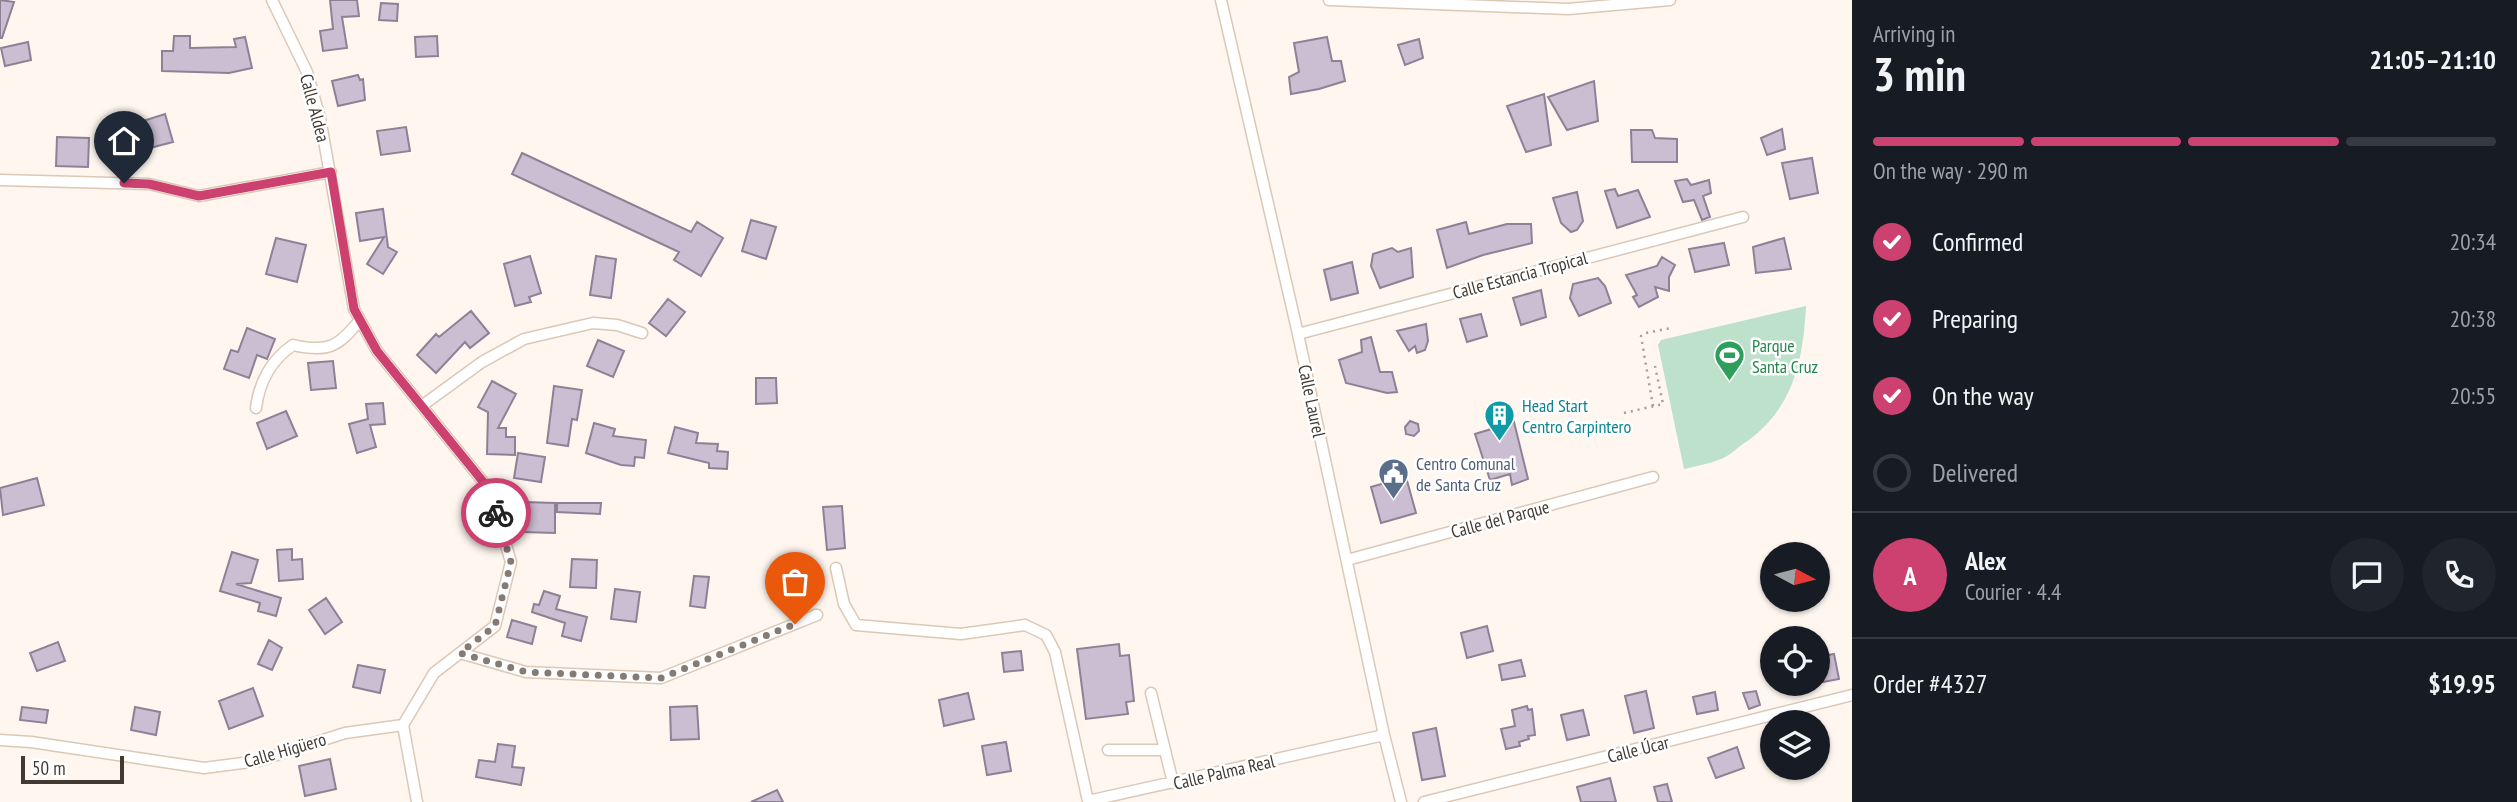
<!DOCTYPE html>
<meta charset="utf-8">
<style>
:root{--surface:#171b24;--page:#20242c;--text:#f1f3f6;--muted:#9ea1a6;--line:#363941;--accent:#cd4171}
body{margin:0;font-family:"PT Sans Narrow",sans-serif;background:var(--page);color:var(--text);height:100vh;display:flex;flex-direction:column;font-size:26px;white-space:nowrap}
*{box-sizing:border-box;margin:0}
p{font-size:23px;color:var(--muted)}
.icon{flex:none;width:38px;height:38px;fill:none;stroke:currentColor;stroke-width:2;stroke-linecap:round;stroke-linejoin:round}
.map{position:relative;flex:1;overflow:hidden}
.sheet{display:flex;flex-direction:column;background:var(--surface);width:665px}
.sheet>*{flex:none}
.needle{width:46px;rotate:97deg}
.tools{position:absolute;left:1760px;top:542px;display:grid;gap:14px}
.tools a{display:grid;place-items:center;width:70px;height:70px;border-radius:50%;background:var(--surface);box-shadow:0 2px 5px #0004;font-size:35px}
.scale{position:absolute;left:21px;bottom:18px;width:103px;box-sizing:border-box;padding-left:7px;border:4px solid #423a32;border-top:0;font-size:19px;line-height:24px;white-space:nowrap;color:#423a32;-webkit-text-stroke:5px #fff;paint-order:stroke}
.pin{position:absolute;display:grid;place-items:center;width:60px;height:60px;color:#fff;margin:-72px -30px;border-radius:50% 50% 50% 0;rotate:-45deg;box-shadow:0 0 7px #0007}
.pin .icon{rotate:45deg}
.courier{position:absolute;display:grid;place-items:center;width:70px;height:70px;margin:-35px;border:5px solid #cd4171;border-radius:50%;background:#fff;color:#222;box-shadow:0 2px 9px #0007}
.headline em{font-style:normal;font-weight:700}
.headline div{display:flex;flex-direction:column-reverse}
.headline{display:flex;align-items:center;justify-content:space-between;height:119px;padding:0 21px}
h1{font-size:46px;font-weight:700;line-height:52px}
.bar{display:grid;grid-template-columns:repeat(4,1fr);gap:10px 7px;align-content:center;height:84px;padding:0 21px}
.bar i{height:9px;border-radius:5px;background:var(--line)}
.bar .on{background:var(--accent)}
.bar p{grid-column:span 4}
.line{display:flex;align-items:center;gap:18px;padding:0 21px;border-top:2px solid var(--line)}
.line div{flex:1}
.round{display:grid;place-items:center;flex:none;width:74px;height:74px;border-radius:37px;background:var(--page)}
ol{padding:0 21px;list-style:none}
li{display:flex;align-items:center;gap:21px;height:77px}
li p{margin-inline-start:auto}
li .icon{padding:7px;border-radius:50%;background:var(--accent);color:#fff;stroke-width:4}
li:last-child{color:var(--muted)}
li i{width:38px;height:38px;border:4px solid var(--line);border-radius:50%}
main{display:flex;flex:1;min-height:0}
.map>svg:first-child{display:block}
.green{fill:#bee1cc}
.building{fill:#cbbdd2;stroke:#8e8195;stroke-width:2}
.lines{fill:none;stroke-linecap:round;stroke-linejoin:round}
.street-casing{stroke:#dcc8b6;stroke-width:13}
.path{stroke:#a59d95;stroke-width:2.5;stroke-dasharray:2 5;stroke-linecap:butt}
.street{stroke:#fff;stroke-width:10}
.done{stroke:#847c74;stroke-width:7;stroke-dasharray:0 12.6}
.route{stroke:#cd4171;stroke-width:9}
.labels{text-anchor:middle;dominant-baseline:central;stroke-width:5;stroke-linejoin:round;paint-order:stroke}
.street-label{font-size:18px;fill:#423a32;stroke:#fff}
.leisure-label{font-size:18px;fill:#27864d;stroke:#fff;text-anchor:start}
.culture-label{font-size:18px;fill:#0d838f;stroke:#fff;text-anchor:start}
.service-label{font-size:18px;fill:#4e5e75;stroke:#fff;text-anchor:start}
</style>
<main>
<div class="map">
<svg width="1852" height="802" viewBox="0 0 1852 802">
<rect width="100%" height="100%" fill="#fef6ef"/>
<path class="green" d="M1806,306C1803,363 1793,410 1743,444C1736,449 1729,456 1721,459C1709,464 1696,466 1684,469L1658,345L1661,340Z"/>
<path class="building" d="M0,0L14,2L2,38H0Z
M330,0H357L359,16L342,17L347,48L323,51L320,31L333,29Z
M381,3L398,4L397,21L379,20Z
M174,36H190V48L236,47L234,39L245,37L252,68L229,73L162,71V51H173Z
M437,36L438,56L416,57L415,37Z
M1327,37L1332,61H1341L1345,81L1319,89L1291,94L1289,77L1299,72L1294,43Z
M1419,39L1423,58L1405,65L1398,45Z
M28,42L31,60L5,66L1,48Z
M358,75L360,80L363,79L365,100L338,106L332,81Z
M1594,81L1598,121L1567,130L1548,97Z
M1544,94L1551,145L1526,152L1507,106Z
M165,114L173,142L146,149L144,142H114L109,129H118Z
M406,127L410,151L381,155L377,131Z
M1782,129L1785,149L1767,155L1761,138Z
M1631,130H1652L1655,138L1677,139V162H1632Z
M57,137L89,138L88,167L56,166Z
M522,153L691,232L697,222L723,238L701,276L674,260L679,252L512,174Z
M1812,158L1818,193L1790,199L1782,163Z
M1687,179L1691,185L1709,180L1711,193L1703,196L1710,217L1702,220L1694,200L1683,202L1675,181Z
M1615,189L1618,196L1638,190L1650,217L1617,228L1605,191Z
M1577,192L1583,221L1577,230L1571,232L1561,223L1553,198Z
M383,209L388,247L397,252L383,274L367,264L384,237L360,241L356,213Z
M751,220L776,227L766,259L742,251Z
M1466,222L1469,234L1507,224H1531L1532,243L1483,255L1447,268L1437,230Z
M276,238L306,245L297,282L266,274Z
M1784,238L1791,269L1756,273L1753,247Z
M1724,243L1729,265L1695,272L1689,249Z
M1392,248L1398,252L1411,248L1413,277L1380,288L1371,266L1373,254Z
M530,256L541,293L529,297L531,302L515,306L504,264Z
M596,256L616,259L611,298L590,295Z
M1662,257L1675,265L1669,277V291L1655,287L1658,297L1639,307L1633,297L1637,295L1626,275L1657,266Z
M1352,262L1358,293L1331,300L1324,270Z
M1598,278L1605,286L1611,303L1579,316L1570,298L1573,284Z
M1541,290L1546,317L1521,325L1513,298Z
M668,299L685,312L666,336L649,323Z
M471,311L489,333L470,348L465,342L436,373L417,355L436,334L439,337Z
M1481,314L1487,336L1467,342L1460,319Z
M1426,324L1428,341L1425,350L1417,353L1415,346L1409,351L1397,331Z
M247,328L275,339L267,359L257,355L249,378L224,369L231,350L238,352Z
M1371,337L1380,372H1392L1397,392L1387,393L1346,383L1339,360L1362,352L1361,340Z
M598,340L624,351L613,377L587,366Z
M333,361L336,388L311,390L308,363Z
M756,378H776L777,403L756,404Z
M492,381L516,394L498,428H506V437H515V455L487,454L488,412L478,407Z
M554,386L582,390L577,420L572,419L568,446L547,443Z
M383,403L385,424L370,425L376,447L357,453L349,424L368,419L366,404Z
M286,411L297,436L267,449L257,423Z
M1410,421L1418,424L1419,431L1414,436L1406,434L1405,427Z
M1514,422L1528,479L1512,485L1510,474L1490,480L1475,434Z
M594,423L615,429L613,436L646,440L644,458L635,457L634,466L621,465L586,453Z
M675,427L698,433L696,443L718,444L717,451L728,452L727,469L709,468V463L668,453Z
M518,453L545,457L541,482L514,478Z
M1406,477L1416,513L1381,523L1371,487Z
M37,478L44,505L3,515L0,488Z
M524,502L555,503V533L523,532Z
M557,503H601L600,514L557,512Z
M842,506L845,548L827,550L823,507Z
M292,549V560L302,559L303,579L279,581L277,550Z
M232,552L258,560L251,583L236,584L281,598L276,616L258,611L260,603L220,591Z
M572,559L597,560L596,588L570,587Z
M694,576L709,577L705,608L690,606Z
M615,589L640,592L636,622L611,619Z
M544,591L560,596L556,609L587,617L581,641L562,636L565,623L532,612L534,604L539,605Z
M326,598L342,622L325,634L309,610Z
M512,620L536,627L532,644L507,637Z
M1487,626L1493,651L1467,658L1461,633Z
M269,640L282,648L272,670L258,664Z
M58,642L65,661L37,671L30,653Z
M1119,644L1120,656L1129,655L1134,701L1126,702L1128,714L1086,719L1077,649Z
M1021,651L1023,670L1004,672L1002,653Z
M1834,654L1839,679L1818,683V657Z
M1521,660L1525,676L1502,680L1499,665Z
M358,665L385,670L380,693L353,687Z
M253,688L263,716L229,729L219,701Z
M1646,691L1654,728L1634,733L1625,696Z
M1756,691L1760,705L1749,709L1743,693Z
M1715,692L1718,710L1697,714L1693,697Z
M968,693L974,719L944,726L939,700Z
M697,706L699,739L671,740L670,707Z
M1527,706L1528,710L1532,709L1535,735L1528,736L1529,739L1519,742L1520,746L1506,749L1501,729L1515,726L1512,710Z
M22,707L48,710L46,723L20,720Z
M135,707L160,712L156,735L131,730Z
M1583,710L1589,735L1567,740L1561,715Z
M1436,728L1445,776L1422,780L1413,733Z
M1006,742L1011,771L987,775L982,746Z
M498,744L515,746L512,767L524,768L521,785L476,777L479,760L495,762Z
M1737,747L1744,768L1716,778L1708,758Z
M330,759L336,789L305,796L299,766Z
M1610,778L1616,802H1581L1577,787Z
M1667,784L1672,802H1658L1654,787Z
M777,790L783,802H751Z"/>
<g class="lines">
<defs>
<path id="street" d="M272,0L307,72L320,118L354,309L377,351L489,489L511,562L495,626L434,673L403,725L417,802
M1221,0L1298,334L1384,735L1401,802
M1329,0L1568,9L1670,0
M0,180L149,184L199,196L331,172
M1298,334L1743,217
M423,405L482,362L524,339L593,323L617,325L642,333
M256,408C259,383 271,360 293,345C328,353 338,347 360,320
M1347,560L1653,477
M836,568L844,604L856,625L961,634L1025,625L1046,635L1055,652L1088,801L1384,735
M460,653L526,672L661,678L817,615H815
M1151,693L1173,783
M0,740L31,742L204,768L258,761L345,733L403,725
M1108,750H1165
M1424,802L1852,695"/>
</defs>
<use href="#street" class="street-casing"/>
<path class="path" d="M1653,406L1641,336L1646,333L1671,328
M1624,413L1663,404L1655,366"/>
<use href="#street" class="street"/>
</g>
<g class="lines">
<path class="done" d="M496,513L511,562L495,626L460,653L526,672L661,678L795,624"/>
<path class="route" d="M124,183L149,184L199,196L331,172L354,309L377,351L489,489L496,513"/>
</g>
<defs>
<symbol id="stadium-pin" viewBox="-11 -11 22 30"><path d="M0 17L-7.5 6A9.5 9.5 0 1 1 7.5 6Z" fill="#2e9e5b" stroke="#fff"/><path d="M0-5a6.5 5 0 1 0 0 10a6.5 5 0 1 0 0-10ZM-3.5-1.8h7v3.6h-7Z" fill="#fff"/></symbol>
<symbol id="building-pin" viewBox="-11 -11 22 30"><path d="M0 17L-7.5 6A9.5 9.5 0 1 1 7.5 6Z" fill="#0f9aa8" stroke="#fff"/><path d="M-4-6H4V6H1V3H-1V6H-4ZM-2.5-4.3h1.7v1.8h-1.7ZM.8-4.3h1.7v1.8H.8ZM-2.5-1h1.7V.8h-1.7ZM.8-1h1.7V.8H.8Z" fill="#fff"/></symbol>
<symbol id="civic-pin" viewBox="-11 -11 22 30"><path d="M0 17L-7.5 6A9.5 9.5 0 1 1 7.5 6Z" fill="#5c6f8a" stroke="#fff"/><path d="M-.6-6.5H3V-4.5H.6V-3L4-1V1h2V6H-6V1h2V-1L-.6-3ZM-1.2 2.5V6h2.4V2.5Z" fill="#fff"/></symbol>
</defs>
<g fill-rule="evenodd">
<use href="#stadium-pin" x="1712" y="338" width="35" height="47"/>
<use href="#building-pin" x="1482" y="398" width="35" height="47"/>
<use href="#civic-pin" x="1376" y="456" width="35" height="47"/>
</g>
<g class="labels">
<g class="street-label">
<text transform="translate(315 108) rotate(75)">Calle Aldea</text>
<text transform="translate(1520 275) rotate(-15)">Calle Estancia Tropical</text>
<text transform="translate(1312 401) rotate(78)">Calle Laurel</text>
<text transform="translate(1500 519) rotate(-15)">Calle del Parque</text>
<text transform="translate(1638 749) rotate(-14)">Calle Úcar</text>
<text transform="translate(285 750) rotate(-16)">Calle Higüero</text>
<text transform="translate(1224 772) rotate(-13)">Calle Palma Real</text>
</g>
<g class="leisure-label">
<text x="1752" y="345">Parque<tspan x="1752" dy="21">Santa Cruz</tspan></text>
</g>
<g class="culture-label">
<text x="1522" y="405">Head Start<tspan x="1522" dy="21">Centro Carpintero</tspan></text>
</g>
<g class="service-label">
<text x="1416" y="463">Centro Comunal<tspan x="1416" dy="21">de Santa Cruz</tspan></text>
</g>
</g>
</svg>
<div class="tools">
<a><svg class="needle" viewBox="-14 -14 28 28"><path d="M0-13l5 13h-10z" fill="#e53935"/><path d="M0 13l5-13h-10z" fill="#9ea1a6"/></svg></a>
<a><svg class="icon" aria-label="locate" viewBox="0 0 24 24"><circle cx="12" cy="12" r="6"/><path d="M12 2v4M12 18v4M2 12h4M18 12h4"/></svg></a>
<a><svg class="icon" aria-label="layers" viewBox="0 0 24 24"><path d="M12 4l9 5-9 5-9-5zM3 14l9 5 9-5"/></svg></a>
</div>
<div class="scale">50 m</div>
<div class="pin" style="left:795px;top:624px;background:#ea580c"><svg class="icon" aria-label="bag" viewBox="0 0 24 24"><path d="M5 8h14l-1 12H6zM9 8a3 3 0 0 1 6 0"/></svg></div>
<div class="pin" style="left:124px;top:183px;background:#1f2937"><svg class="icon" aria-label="home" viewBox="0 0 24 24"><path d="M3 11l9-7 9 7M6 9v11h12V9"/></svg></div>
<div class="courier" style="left:496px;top:513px"><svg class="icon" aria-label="bike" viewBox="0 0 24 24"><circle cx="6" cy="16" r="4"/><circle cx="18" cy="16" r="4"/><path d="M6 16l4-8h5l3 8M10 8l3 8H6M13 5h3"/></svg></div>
</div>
<section class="sheet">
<div class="headline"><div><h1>3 min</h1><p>Arriving in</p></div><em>21:05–21:10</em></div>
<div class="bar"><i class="on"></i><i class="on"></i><i class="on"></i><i></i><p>On the way · 290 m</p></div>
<ol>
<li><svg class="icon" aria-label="check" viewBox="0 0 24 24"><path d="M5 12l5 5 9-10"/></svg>Confirmed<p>20:34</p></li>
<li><svg class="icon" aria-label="check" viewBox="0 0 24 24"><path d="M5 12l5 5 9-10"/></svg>Preparing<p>20:38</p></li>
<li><svg class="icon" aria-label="check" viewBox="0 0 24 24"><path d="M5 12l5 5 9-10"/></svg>On the way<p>20:55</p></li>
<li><i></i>Delivered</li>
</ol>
<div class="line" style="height:126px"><b class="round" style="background:var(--accent);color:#fff">A</b><div><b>Alex</b><p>Courier · 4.4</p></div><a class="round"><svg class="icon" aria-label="chat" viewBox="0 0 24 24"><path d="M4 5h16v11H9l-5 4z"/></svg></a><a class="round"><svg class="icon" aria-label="phone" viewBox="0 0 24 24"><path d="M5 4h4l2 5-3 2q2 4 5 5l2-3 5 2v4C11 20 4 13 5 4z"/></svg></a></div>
<div class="line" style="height:91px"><div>Order #4327</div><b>$19.95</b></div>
</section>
</main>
